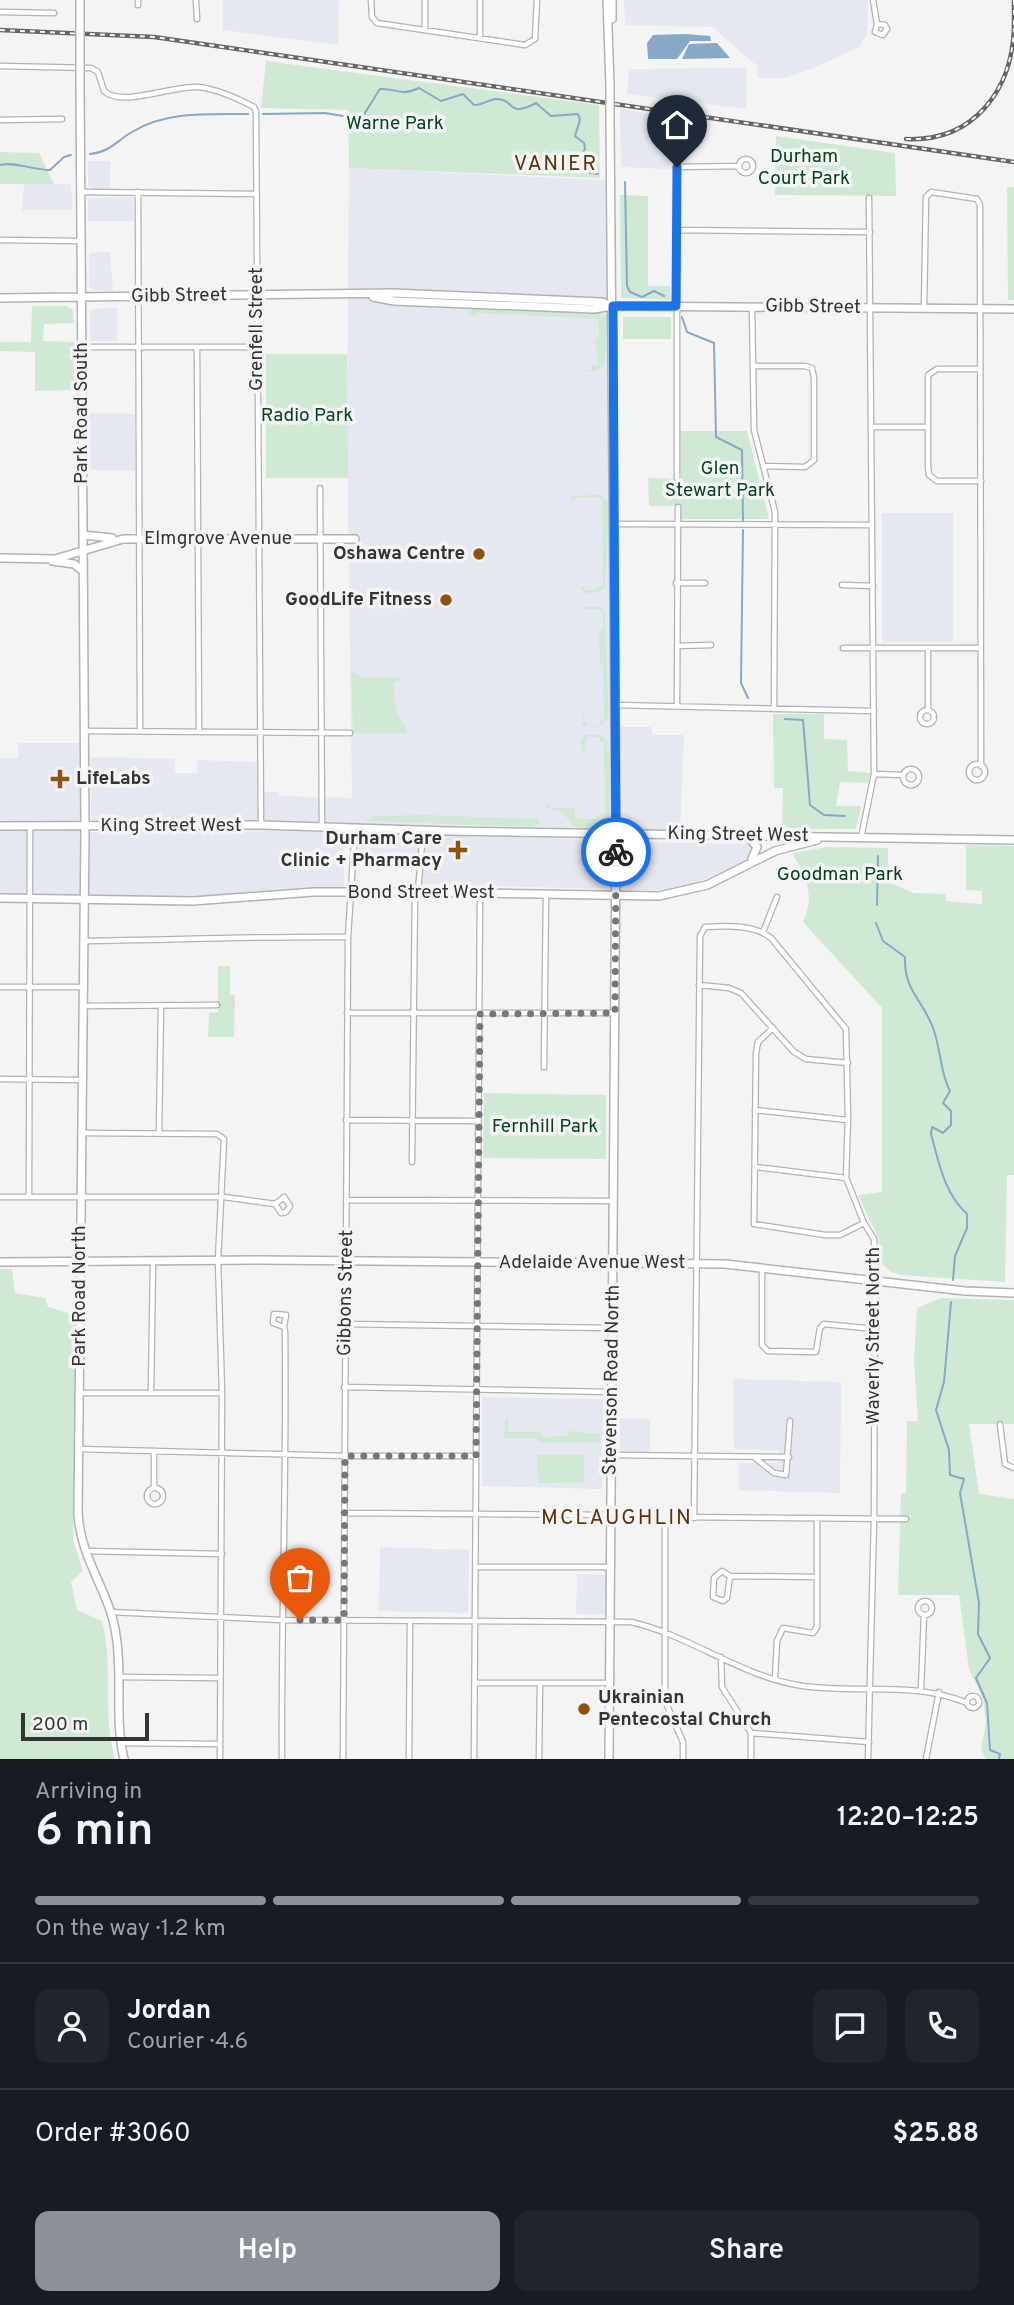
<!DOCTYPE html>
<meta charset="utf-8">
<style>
:root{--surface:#171b24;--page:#20242c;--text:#f1f3f6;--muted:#9ea1a6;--line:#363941;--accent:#8c9099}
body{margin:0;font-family:Overpass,sans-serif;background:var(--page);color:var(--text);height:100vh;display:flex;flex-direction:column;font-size:26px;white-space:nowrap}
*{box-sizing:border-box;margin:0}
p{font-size:23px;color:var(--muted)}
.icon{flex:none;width:38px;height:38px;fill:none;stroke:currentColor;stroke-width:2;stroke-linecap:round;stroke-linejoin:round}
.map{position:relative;height:1759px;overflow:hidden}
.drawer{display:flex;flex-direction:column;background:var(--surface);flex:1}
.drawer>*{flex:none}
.scale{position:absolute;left:21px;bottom:18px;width:128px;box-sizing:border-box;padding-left:7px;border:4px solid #343435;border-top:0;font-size:19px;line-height:24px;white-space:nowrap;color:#343435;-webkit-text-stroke:5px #f4f4f5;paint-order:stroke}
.pin{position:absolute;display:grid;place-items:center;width:60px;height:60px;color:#fff;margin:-72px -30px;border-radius:50% 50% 50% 0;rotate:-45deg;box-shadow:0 0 7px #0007}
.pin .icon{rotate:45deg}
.courier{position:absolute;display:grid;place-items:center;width:70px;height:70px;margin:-35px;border:5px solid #1a73e8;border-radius:50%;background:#fff;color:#222;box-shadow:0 2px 9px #0007}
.head em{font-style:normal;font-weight:600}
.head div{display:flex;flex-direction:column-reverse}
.head{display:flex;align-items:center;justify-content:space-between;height:119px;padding:0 35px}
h1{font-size:46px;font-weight:600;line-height:52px}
.bar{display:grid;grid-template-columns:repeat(4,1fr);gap:10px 7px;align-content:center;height:84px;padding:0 35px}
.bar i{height:9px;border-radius:5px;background:var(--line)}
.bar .active{background:var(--accent)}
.bar p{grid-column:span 4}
.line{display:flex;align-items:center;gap:18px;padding:0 35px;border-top:2px solid var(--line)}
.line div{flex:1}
.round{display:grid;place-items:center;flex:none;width:74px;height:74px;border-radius:14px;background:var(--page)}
.cta{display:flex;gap:14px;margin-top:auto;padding:14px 35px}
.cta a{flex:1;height:80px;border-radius:14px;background:var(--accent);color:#fff;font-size:28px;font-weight:600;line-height:80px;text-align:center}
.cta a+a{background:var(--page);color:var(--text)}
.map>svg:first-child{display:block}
.built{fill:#e6e8f1}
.green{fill:#d0e9d5}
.water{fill:#87a8c7}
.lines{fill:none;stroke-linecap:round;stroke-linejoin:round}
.stream{stroke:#87a8c7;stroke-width:2}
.street-casing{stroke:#b2b2b3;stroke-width:7}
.secondary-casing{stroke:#b2b2b3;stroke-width:10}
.primary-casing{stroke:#b2b2b3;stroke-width:10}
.street{stroke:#fff;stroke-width:4.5}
.secondary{stroke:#fff;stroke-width:7}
.primary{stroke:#fff;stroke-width:7}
.rail-casing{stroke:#666667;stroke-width:4.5}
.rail{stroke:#f4f4f5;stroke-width:2;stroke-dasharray:5;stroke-linecap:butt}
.secondary-bridge-casing{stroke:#b2b2b3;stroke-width:10;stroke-linecap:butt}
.secondary-bridge{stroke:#fff;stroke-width:7}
.done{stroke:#777778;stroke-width:7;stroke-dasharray:0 12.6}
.route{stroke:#1a73e8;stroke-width:9}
.poi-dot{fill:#8e5311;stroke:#f4f4f5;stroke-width:2.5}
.labels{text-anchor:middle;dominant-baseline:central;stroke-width:7;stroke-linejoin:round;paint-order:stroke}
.park-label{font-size:19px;fill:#04441e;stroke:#f4f4f5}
.street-label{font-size:19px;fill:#343435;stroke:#f4f4f5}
.poi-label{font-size:19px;font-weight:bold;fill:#343435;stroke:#f4f4f5;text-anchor:end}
.neighbourhood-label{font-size:21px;letter-spacing:2px;fill:#5d3407;stroke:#f4f4f5}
</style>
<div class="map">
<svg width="1014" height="1759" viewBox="0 0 1014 1759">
<rect width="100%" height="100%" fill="#f4f4f5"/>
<path class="built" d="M223,0H339L338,45L223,30Z
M624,0H868L867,34L859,47L814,68L784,78H758L757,66L712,27L625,25Z
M747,68L746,109L627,94L629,69Z
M620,108L673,119L669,169L621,167Z
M88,161H110V190L91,189L88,186Z
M349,168L607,180L611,727H652V735H684L680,830L91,820V757L175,759V773H197V760L257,762V792H279V796L352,798L347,424Z
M24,184H71L73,210H22Z
M133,197L134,221H88V198Z
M110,252L113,291L94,290L89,286V253Z
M117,308V341H90V312L94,309Z
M87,413L135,414V471L88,470Z
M882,513H953V642H882Z
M18,743H82L81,898L0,895V758H18Z
M286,831L344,833V887L277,889L215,897L89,896L90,832Z
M358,832L607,840V889L416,884L417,855H379V863H356Z
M628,842L749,844L750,850L748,859L697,883L662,890L628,891Z
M733,1379L841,1382L840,1493L739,1490V1463H778V1451L734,1449Z
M482,1397L603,1399L602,1489L482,1486Z
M620,1418L650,1419V1457L620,1456Z
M380,1547L469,1550L468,1613L379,1611Z
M577,1574L606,1575L605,1615L576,1614Z"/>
<path class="green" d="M266,61L599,105L600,178L349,168L348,110L261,108Z
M776,136L895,153L896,196L775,195Z
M0,152L39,153L54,184H0Z
M1007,187H1014V300H1008Z
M620,195L648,196V286H670L671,300L621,298Z
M32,306H66L73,310L74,323L44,324L43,341L74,342L75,390L35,391V352L0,351V342H31Z
M472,309L603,313L600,317L606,315L607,319L605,364L595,371L574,372L592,370V365H598L596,344L591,342H596V337L599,336L598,319L477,313L476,316L468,315Z
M623,317H671V339H623Z
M266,354H347L348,478H266Z
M680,431H747L769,519H681L680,506H649L648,478L681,479Z
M601,495L609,502L605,587L599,592L584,593L580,587H584V590H596L597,587L603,586L602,501L598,497H576L575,501H571V496Z
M597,606L604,610L605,616L609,717L599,727H601L585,728L599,727L582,726V711L587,712L583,713V721H587V726H600V721H604L603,665H600L599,631L603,630V613L599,609H584L580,613L584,607Z
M351,671L362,677L399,678V681L394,682V703H397L395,707L408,733H353Z
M773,714H824V739L847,740L848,771L870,773L868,783L840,782L836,806H861L856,829H782L783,788H774Z
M585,735H602L610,745H607V751H610L609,825H584L607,826L605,828L575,827L561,811L544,807L548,804L551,808H574L576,804L574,815L578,819H601L605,815L604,742H600V737H587L584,750H587L583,752L581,740Z
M424,815L539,819V824H535L534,827L365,821L376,816Z
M966,845L1014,846V1175H1007L1005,1282L900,1275L891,1272L881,1263L878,1237L858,1195L882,1192V1008L803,922C816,895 805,876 792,853L827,847L888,848V882L914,893L945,894L946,901L982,904V891L966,890Z
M218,966H230V995H235L234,1037H208L209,1013L218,1012Z
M484,1093L606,1095V1159L483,1158Z
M0,1269H12L15,1293L45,1298L48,1307L81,1317L73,1540L83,1571L71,1582L77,1610L102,1621C114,1666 102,1715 115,1759H0Z
M941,1298L1014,1300V1424H969L979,1494L1014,1499V1759H986L981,1749L986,1723L983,1699L969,1669L959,1595H898L901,1494L906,1493L907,1421H918L914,1361L917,1308Z
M505,1419H508V1432H541V1437L568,1436V1431L600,1434L601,1442L541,1443L535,1438H504Z
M537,1455H584V1483H538Z"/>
<path class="water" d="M685,34L710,36L711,41H690L677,59H648L647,43L653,35Z
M689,44L717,43L730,58L682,59Z"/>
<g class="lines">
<path class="stream" d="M263,114L325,113L361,119L380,89C397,88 399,97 419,88L441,101L463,94L474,105C482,105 488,100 495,99C516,98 506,119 536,103L551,116L578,114L580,120L575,136L584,143L585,149L577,164L581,171L598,174
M90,154C110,152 115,142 132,132C166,111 210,114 248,114
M0,165C13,161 33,170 50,170L64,157L71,155
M625,182L627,286L630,292L642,297L654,291L664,296
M682,317L687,332L714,343L716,437L742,450L743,521
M743,530L741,683L748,698
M785,719L803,720L810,805L824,815L845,816
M877,905L878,856
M876,923L883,941L905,957C904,992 922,998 933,1028C941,1049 940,1073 950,1091L943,1103L951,1111V1125L943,1133L932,1127L931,1134C939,1163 944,1193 967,1214V1228L955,1256L953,1280
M951,1302L944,1382L936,1410L949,1450L950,1475L964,1479L960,1493L979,1603L978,1634L990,1658L976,1678L987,1703L990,1750L1000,1754L999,1759"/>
<defs>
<path id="street" d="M196,0L197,19
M371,0L372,17L377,23L525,45L535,39L537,0
M425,0V30
M480,0V38
M873,0L877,24L875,32L883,35L887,29L885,25L877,24
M138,5V0
M0,12L54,13
M0,66L91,68L98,72L104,91C122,108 173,85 198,87C218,89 237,98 254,107L256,112L261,825
M0,120L62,119
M739 166a7 7 0 1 1 14 0a7 7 0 1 1-14 0Z
M82,192L257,194
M138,192L140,731
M677,230L870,232
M0,240L81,241
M752,307L754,430L775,512L774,707
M924,308L926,197L931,192L977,199L980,205L981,766
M81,347H257
M197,347L199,732
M753,366H805L812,368L814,378V460L805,467L763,466
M979,369H937L928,375V467L929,475L937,481H981
M873,427H928
M677,478V167L739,166
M320,488L322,827
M614,524L872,525
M676,583H705
M842,585L873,586
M677,646L711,645
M843,648H981
M928,649V710
M615,705L874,711
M677,705L678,507
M920 717a7 7 0 1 1 14 0a7 7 0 1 1-14 0Z
M84,731L350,733
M969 772a8 8 0 1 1 16 0a8 8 0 1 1-16 0Z
M903 777a8 8 0 1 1 16 0a8 8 0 1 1-16 0Z
M874,774L903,775
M861,838L874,774L869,198
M418,892L423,831
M763,932L777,897
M83,941C172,940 259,936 348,937
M699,985L729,988L741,993L794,1052L806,1059L848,1063
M0,987H82
M82,1006L217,1005
M347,1013H615
M773,1028L758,1042L756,1053L754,1224L825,1235H840L864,1223
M544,1067L546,895
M0,1079L81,1080
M755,1110L847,1120
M346,1120L478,1121
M159,1132L161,1006
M82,1133L217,1134L224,1139L218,1260L222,1393L220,1759
M412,1162L415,892
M755,1167L846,1178
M0,1197H224L275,1204L284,1197L290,1206L286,1212L281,1213L275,1204
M29,1197L30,827
M347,1200L613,1201
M762,1268V1345L768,1351L816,1352L820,1328L824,1324L875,1329
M345,1324L612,1328
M344,1387L611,1392
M151,1391L153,1263
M79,1393H222
M1000,1424L1005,1464L1014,1468
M79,1449L345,1456H476
M154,1451V1488
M612,1455L789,1457
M754,1457L774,1473L786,1475L790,1421
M147 1496a8 8 0 1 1 16 0a8 8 0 1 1-16 0Z
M344,1513L610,1515
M694,1518L700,936L705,927C726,926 754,924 771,938L846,1029L848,1117L846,1178L864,1223L874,1239L875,1267L874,1519L868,1759
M86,1551L222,1554
M476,1567H610
M730,1576L727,1598L723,1601L713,1597L714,1578L722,1571L730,1576L817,1577
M918 1608a7 7 0 1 1 14 0a7 7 0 1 1-14 0Z
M111,1612L281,1620L631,1622C689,1635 739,1675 797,1685C854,1695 912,1680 967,1703
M721,1657L722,1687L751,1733V1759
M118,1677L218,1678
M775,1679L777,1641L783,1628L813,1633L817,1627V1520
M475,1683H609
M921,1690L924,1615
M967 1702a6 6 0 1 1 12 0a6 6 0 1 1-12 0Z
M751,1733L869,1742
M121,1743L219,1744
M282,1759C281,1616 287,1473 285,1331L284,1327L273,1323L274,1314L286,1315L284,1327
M343,1759L348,937L355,828
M409,1759L410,1621
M474,1759L480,893
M539,1759L540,1683
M683,1759V1742L665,1701V1525L674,1517L906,1519
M926,1759L939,1692"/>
<path id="secondary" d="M80,0V13
M607,0L610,84
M612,19V0
M80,83L85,832L78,1512C80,1560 110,1591 116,1635C123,1676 114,1717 124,1759
M373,297L394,301L594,309L612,306
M0,298L393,293L602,302L613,306L1014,309
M83,535L112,538
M0,558L55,559L123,539H355
M52,561L74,564L83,571
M0,1262L259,1260L725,1264L965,1291L1014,1293
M609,1759L616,840L610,120"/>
<path id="primary" d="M0,826L261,825L449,831L1014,840
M746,835L757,847L752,859
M0,898L193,901L314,892H415L659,896L707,885L775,851L817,840"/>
</defs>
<use href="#street" class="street-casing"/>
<use href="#secondary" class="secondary-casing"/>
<use href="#primary" class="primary-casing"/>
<use href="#street" class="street"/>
<use href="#secondary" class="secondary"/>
<use href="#primary" class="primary"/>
<defs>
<path id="rail" d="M1014,0V32
M0,30L154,37L1014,162
M906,139C974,142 1012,90 1014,28"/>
</defs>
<use href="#rail" class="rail-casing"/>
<use href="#rail" class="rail"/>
<defs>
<path id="secondary-bridge" d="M80,13V83
M610,84V120"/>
</defs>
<use href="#secondary-bridge" class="secondary-bridge-casing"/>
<use href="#secondary-bridge" class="secondary-bridge"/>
</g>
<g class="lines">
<path class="done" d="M300,1620H344L345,1456H476L480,1014L615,1013L616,852"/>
<path class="route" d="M616,852L613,306H676L677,167"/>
</g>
<g class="poi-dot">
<circle cx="479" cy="554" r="7"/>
<circle cx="446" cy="600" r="7"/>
<path d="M56.5 768.5h7v7h7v7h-7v7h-7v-7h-7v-7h7z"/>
<path d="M454.5 839.5h7v7h7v7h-7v7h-7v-7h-7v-7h7z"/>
<circle cx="584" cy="1709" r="7"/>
</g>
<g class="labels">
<g class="park-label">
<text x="395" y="124">Warne Park</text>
<text x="804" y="157">Durham<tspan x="804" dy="22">Court Park</tspan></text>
<text x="307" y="416">Radio Park</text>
<text x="720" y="469">Glen<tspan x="720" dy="22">Stewart Park</tspan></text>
<text x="840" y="875">Goodman Park</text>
<text x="545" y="1127">Fernhill Park</text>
</g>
<g class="street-label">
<text transform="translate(179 296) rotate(-1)">Gibb Street</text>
<text transform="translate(813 307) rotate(1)">Gibb Street</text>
<text transform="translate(257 329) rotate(-90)">Grenfell Street</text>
<text transform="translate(82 413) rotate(-90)">Park Road South</text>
<text x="218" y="539">Elmgrove Avenue</text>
<text x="171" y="826">King Street West</text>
<text transform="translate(738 835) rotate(1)">King Street West</text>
<text x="421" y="893">Bond Street West</text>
<text x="592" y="1263">Adelaide Avenue West</text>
<text transform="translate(346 1293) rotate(-89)">Gibbons Street</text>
<text transform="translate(80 1296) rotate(-90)">Park Road North</text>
<text transform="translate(874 1336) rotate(-90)">Waverly Street North</text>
<text transform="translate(612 1380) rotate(-89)">Stevenson Road North</text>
</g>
<g class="poi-label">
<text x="465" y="554">Oshawa Centre</text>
<text x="432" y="600">GoodLife Fitness</text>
<text x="76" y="779" text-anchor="start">LifeLabs</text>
<text x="442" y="839">Durham Care<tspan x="442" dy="22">Clinic + Pharmacy</tspan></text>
<text x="598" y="1698" text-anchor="start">Ukrainian<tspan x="598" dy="22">Pentecostal Church</tspan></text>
</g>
<g class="neighbourhood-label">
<text x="556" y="164">VANIER</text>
<text x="617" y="1518">MCLAUGHLIN</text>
</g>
</g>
</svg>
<div class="scale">200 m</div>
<div class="pin" style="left:300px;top:1620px;background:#ea580c"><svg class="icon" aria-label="bag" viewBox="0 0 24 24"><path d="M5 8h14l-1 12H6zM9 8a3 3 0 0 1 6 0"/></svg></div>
<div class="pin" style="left:677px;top:167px;background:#1f2937"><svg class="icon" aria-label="home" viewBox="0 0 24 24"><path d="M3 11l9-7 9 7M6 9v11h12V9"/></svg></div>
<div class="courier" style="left:616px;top:852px"><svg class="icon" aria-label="bike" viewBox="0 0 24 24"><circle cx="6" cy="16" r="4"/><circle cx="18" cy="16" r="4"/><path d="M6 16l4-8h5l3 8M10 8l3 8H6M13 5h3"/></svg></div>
</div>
<section class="drawer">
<div class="head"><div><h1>6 min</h1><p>Arriving in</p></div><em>12:20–12:25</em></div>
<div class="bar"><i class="active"></i><i class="active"></i><i class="active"></i><i></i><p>On the way · 1.2 km</p></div>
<div class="line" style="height:126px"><a class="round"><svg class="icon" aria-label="person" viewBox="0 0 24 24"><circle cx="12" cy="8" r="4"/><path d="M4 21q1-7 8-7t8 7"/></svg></a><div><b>Jordan</b><p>Courier · 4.6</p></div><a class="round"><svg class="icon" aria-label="chat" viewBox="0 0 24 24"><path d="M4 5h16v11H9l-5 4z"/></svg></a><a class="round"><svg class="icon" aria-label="phone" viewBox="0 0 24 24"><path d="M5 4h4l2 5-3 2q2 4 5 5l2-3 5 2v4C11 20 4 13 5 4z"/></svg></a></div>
<div class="line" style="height:91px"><div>Order #3060</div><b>$25.88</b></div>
<div class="cta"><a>Help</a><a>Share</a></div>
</section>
